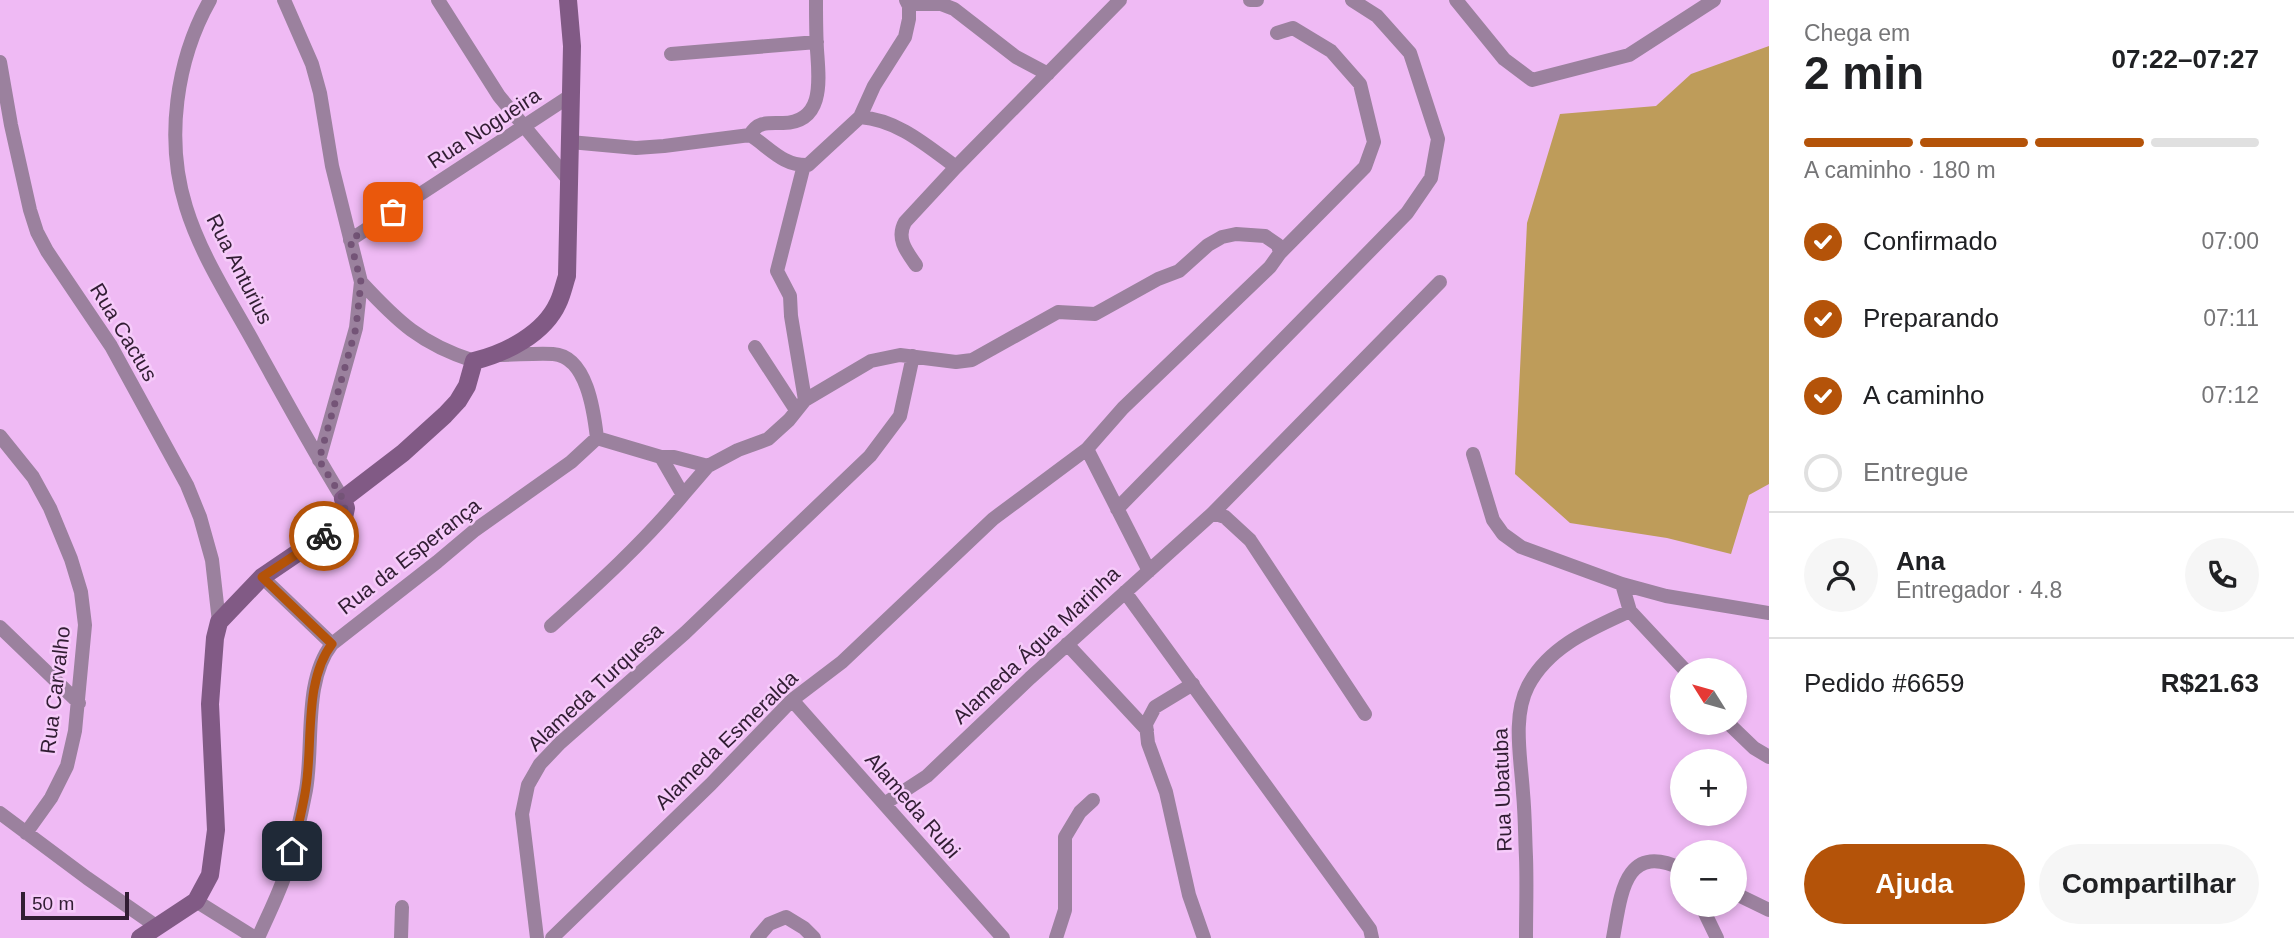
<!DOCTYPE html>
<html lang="pt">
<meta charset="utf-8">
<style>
:root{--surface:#fff;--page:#f6f6f6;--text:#202124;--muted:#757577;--line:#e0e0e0;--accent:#b45309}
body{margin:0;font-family:Arial,sans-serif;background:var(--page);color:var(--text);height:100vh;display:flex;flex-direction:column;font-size:26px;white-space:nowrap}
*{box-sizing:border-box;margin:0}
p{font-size:23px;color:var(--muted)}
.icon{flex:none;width:38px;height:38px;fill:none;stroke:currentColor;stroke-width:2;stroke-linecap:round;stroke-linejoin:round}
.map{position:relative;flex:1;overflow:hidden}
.drawer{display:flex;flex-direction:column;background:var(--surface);width:525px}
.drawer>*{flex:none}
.needle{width:46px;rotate:307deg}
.controls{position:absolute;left:1670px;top:658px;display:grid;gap:14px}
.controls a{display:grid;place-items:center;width:77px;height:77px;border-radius:50%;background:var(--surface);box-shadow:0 4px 10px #0003;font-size:35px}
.scale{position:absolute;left:21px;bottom:18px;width:108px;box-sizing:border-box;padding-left:7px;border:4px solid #311d33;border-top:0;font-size:19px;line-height:24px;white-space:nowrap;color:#311d33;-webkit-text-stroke:5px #f6cbfa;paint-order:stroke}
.pin{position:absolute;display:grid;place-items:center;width:60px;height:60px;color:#fff;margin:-30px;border-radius:14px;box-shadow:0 4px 10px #0006}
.courier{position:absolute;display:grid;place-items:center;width:70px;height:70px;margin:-35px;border:5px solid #b45309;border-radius:50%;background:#fff;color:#222;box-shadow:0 2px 9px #0007}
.headline em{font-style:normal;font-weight:700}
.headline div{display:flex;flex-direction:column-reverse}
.headline{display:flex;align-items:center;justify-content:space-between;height:119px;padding:0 35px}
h1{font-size:46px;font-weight:700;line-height:52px}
.bar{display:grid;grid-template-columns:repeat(4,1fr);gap:10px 7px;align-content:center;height:84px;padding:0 35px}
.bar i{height:9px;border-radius:5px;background:var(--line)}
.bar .selected{background:var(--accent)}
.bar p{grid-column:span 4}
.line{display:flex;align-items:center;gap:18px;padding:0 35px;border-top:2px solid var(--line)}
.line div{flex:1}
.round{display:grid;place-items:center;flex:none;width:74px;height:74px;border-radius:37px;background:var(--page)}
ol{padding:0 35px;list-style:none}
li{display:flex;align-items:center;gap:21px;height:77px}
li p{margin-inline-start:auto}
li .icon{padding:7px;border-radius:50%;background:var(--accent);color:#fff;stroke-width:4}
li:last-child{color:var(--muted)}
li i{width:38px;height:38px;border:4px solid var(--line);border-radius:50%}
.action{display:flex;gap:14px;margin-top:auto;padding:14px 35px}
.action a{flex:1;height:80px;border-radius:42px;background:var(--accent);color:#fff;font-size:28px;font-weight:700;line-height:80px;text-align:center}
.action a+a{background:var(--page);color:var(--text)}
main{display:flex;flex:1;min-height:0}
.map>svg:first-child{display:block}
.green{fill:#be9c5a}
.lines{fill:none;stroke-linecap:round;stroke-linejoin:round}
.street{stroke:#9b819e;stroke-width:14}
.secondary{stroke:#815a85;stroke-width:18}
.done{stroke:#745477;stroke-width:7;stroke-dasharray:0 12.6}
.route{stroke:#b45309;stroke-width:9}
.labels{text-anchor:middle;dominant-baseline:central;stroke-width:5;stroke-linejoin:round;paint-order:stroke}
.street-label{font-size:21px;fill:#311d33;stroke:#f6cbfa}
</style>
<main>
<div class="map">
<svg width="1769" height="938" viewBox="0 0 1769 938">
<rect width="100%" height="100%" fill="#efbaf4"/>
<path class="green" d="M1769,46V484L1749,495L1731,554L1667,538L1570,523L1515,474L1527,223L1560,114L1656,106L1691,74Z"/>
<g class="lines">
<path class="street" d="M210,0C176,60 165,140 186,207C201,256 231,301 255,345C284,397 312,449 343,499
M284,0L312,64L320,93L332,166L361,282L356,328L319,460
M438,0L499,96L567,178
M1250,0H1257
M1456,0L1504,59L1532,80L1629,55L1714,0
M908,4H941L954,9L1016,57L1048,74
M1277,33L1293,28L1331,51L1360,84L1374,142L1365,167L1280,253
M671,54L817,42
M0,62L11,125L30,210L37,232L47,251L111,346L187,485L200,517L212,560L219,622
M860,117L874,86L905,37L909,19V6L906,0
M750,135C758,121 768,123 783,123C825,122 819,79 817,50C816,33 816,17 816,0
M570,142L636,148L664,146L750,135C770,148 783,166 808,165L860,117C898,120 926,145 956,167
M804,165L777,271L790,296L791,316L805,400
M350,240L570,96
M916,265C906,251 896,238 905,222L956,167L1120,0
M361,282C398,322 421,344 474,361
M755,347L796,410
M0,436L33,477L50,508L71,559L81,592L85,625L75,731L67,766L51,798L26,833
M1087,449L1149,571
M1473,454L1493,520L1503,534L1521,547L1622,584L1666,596L1769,613
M661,457H674L708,466
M1117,509L1407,213L1431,178L1438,139L1410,53L1377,16L1352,0
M1213,513L1225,517L1250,540L1365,714
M262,577L332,644
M1622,584L1630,611L1685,670
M1125,592L1370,929L1372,938
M551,626C598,584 643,543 683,495L661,457L597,438
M0,627L79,703
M1067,644L1147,730
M1193,684L1155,707L1146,724L1148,743L1166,792L1189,895L1204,938
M792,700L1003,938
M1728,723L1754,748L1769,757
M884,804L927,776L1030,678L1213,513L1440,282
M0,813L87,878L156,926
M1734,893L1769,910
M196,901L255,938
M1701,905L1717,938
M258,938C268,915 280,892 287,869C295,843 301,816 306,790C314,744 303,681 332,644L437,562L475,530L571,462L597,438C594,412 587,356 553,354C535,353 516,355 498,355
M401,938L402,907
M537,938L522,814L528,785L540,764L560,743L685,633L870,456L900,416L913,356
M552,938L711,784L792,700L842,662L993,519L1087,449L1123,408L1270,267L1280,253L1278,245L1265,236L1236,234L1222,237L1208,245L1179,271L1158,279L1095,314L1058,312L972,360L956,362L900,355L871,361L805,400L789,420L768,439L738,450L708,466L683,495
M757,938L769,924L786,917L804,928L814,938
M1056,938L1065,910V837L1080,812L1093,800
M1526,938C1526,911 1527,884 1526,857C1525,836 1525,814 1523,793C1521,759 1512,717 1528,686C1549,646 1591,629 1630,611
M1613,938C1621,895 1624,841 1682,869"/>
<path class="secondary" d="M140,938L196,901L210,875L216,830L210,704L215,638L219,622L262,577L343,522L346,508L343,499L403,453L445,415L458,401L467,386L474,361C506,353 544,334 558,303C562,295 564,285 567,276L572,46L568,0"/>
</g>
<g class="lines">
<path class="done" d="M324,536L338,526L346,515L343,499L319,460L356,328L361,282L350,240L393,212"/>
<path class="route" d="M292,851C297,830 303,809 306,787C313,743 304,680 332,644L262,577L324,536"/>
</g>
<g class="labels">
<g class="street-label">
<text transform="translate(484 128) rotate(-33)">Rua Nogueira</text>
<text transform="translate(240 269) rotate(63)">Rua Anturius</text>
<text transform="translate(124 332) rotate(59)">Rua Cactus</text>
<text transform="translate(409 556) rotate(-38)">Rua da Esperança</text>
<text transform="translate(1036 645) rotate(-43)">Alameda Água Marinha</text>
<text transform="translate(595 687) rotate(-43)">Alameda Turquesa</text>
<text transform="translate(55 690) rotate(-83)">Rua Carvalho</text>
<text transform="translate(726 740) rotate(-44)">Alameda Esmeralda</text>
<text transform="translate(1502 790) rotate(-92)">Rua Ubatuba</text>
<text transform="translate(913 805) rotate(49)">Alameda Rubi</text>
</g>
</g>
</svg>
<div class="controls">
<a><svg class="needle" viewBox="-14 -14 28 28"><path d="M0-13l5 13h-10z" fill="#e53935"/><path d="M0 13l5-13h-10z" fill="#757577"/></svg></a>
<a>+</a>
<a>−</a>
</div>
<div class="scale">50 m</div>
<div class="pin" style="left:393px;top:212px;background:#ea580c"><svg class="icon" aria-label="bag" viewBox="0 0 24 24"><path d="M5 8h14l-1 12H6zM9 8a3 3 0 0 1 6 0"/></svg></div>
<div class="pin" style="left:292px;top:851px;background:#1f2937"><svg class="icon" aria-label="home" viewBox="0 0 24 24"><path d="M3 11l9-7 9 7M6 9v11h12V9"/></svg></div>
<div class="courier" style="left:324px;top:536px"><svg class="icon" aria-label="bike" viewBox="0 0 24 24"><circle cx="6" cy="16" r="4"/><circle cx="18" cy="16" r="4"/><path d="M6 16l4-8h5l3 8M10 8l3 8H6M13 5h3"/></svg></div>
</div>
<section class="drawer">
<div class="headline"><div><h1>2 min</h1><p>Chega em</p></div><em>07:22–07:27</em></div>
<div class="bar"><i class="selected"></i><i class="selected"></i><i class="selected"></i><i></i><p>A caminho · 180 m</p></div>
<ol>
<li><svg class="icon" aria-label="check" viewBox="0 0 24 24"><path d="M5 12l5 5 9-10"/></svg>Confirmado<p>07:00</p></li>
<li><svg class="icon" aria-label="check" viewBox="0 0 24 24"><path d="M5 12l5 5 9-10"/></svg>Preparando<p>07:11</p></li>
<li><svg class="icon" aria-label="check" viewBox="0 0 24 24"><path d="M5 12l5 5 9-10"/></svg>A caminho<p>07:12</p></li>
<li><i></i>Entregue</li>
</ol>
<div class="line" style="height:126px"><a class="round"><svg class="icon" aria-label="person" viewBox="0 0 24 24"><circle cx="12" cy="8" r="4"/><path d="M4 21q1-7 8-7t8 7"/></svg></a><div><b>Ana</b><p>Entregador · 4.8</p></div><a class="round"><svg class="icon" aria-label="phone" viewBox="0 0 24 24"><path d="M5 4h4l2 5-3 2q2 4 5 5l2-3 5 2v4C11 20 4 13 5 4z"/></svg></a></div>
<div class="line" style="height:91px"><div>Pedido #6659</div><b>R$21.63</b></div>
<div class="action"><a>Ajuda</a><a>Compartilhar</a></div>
</section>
</main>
